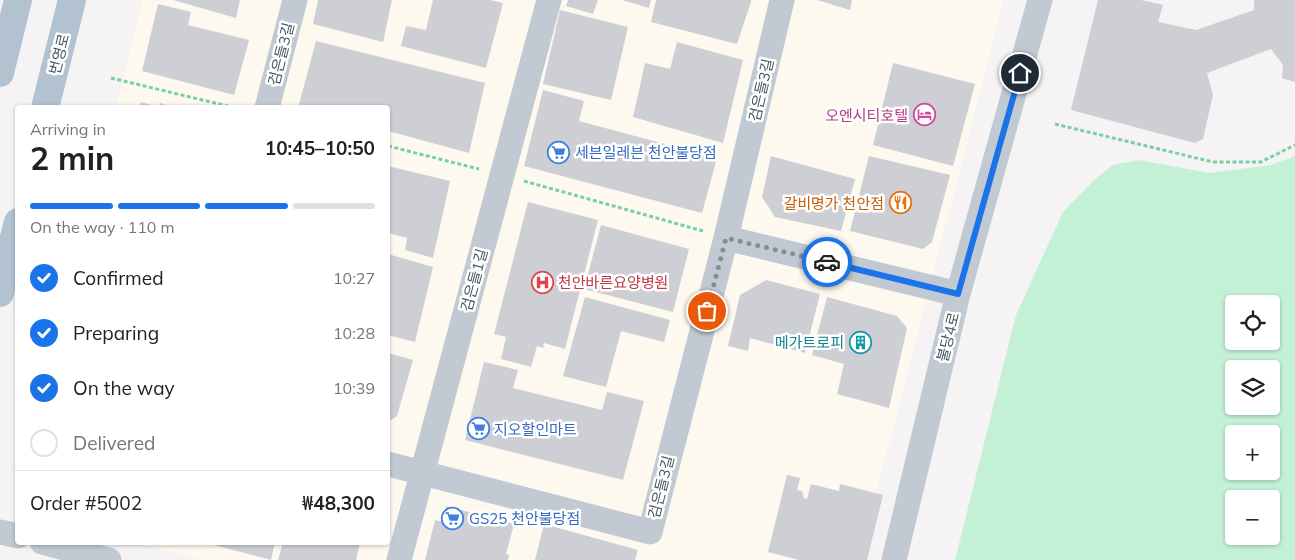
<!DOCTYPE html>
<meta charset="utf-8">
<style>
:root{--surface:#fff;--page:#f2f2f2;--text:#202124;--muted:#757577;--line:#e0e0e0;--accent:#1a73e8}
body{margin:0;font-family:Mulish,"Noto Sans KR",sans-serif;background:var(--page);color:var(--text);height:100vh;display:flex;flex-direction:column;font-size:19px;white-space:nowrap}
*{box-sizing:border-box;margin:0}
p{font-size:16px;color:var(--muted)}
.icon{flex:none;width:28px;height:28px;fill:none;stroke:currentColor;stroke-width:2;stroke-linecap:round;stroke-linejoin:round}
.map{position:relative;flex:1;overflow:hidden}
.panel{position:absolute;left:15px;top:105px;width:375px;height:440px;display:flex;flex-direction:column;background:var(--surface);border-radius:5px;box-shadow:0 1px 4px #0004}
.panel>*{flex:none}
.controls{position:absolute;left:1225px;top:295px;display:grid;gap:10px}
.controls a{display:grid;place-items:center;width:55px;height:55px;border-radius:5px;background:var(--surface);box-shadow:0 1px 4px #0004;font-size:25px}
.pin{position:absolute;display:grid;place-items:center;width:42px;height:42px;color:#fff;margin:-21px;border:2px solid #fff;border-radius:50%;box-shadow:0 1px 5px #0007}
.courier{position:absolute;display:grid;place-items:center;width:50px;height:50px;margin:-25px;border:4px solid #1a73e8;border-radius:50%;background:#fff;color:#222;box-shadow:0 1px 6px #0007}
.head em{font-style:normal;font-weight:700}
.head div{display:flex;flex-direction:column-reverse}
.head{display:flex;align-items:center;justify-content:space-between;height:85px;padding:0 15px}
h1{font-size:32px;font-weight:700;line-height:38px}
.bar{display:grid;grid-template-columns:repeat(4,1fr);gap:8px 5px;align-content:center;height:60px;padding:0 15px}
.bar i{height:6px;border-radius:4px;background:var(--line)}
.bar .current{background:var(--accent)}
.bar p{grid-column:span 4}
.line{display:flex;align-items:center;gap:12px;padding:0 15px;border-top:1px solid var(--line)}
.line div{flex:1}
ol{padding:0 15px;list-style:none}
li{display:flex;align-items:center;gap:15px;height:55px}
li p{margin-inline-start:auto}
li .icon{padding:5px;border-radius:50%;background:var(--accent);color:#fff;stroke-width:4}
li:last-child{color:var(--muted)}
li i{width:28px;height:28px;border:2px solid var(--line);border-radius:50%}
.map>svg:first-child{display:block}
.commercial{fill:#fdf9ef}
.green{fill:#c3f1d5;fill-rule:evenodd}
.building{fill:#cdcfd5}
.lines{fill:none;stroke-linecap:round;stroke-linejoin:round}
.path{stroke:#7ad0a6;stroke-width:3;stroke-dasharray:4 2.5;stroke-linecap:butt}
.minor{stroke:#c1cad2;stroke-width:25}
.major{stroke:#b3c2d1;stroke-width:28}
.done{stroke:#868d94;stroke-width:5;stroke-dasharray:0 9}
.route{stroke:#1a73e8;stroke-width:6}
.labels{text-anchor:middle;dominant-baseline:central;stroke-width:5;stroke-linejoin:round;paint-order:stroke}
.street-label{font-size:15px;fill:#4a5661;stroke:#fff}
.hotel-label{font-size:15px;fill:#b23c85;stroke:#fff;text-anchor:end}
.shop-label{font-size:15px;fill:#366cbe;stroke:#fff;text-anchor:start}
.food-label{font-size:15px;fill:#c56008;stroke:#fff;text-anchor:end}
.health-label{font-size:15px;fill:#be3a42;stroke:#fff;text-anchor:start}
.culture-label{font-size:15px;fill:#0d838f;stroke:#fff;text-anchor:end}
</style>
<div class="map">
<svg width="1295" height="560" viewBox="0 0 1295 560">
<rect width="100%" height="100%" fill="#f5f3f3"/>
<path class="commercial" d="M142,0H1004L859,560H203L136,543L388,542V108H117Z"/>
<path class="green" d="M1295,156V560H955L1016,315L1063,212L1095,179L1113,165L1139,160L1209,173L1271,165ZM1234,304H1271V341H1234ZM1234,369H1271V406H1234ZM1234,434H1271V471H1234ZM1234,499H1271V536H1234Z"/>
<path class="building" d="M173,0H240L236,18Z
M318,0H392L383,42L313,24Z
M433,0H490L503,3L486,68L401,46L406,26L426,30Z
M568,0H598L593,14L566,6Z
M622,0H651L649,8Z
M656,0H751V2L737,44L651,22Z
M817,0H852L850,10Z
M1098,0H1141L1163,5L1158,22L1196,30L1254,10V0H1295V82L1282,78L1283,65L1271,49L1207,73L1213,95L1203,139L1195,143L1071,110Z
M158,4L191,12L188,25L249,40L234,95L142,71Z
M560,10L628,27L611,100L543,84Z
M316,41L485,83L469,153L388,131V108H298Z
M677,42L743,60L723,143L633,117L645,63L670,69Z
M893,63L975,84L953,166L873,145Z
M543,90L584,101L579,121L717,158L702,213L524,166Z
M141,102L159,107L160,103L177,108H140Z
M771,156L855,179L841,231L775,217L762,197Z
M869,156L950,175L932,242L923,249L850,231Z
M388,166L450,181L433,258L405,250L407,238L388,233Z
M528,202L598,220L565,349L544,343L543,348L537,346L531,367L501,359L506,337L494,334Z
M601,225L689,249L673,312L584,289Z
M388,254L433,267L415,342L388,335Z
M766,280L820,294L805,353L750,338L748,351L728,346L740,295Z
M585,297L670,320L664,342L621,331L606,387L563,376Z
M827,297L897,316L907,328L889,408L837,394L844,364L812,355Z
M388,353L413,360L397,416L388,422Z
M484,362L518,370L513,388L602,410L607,392L644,401L623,480L465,440Z
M787,475L800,478L797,490L802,491L804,498L807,499L811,484L839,491L840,484L883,495L867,560H799L768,552Z
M446,506L514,524L506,554L509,555L508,560H425L435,520L442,522Z
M544,524L638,550L635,560H535Z
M203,542H275L271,560Z
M283,542H360L356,560H278Z"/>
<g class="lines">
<path class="path" d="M111,78L236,108
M1055,124L1213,162H1261L1295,145
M388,146L479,169
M524,181L703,231"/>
<path class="minor" d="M267,108L295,0
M726,238L958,294
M388,464L650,532L726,238L782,0
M0,532L18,536
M42,542L109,560
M399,560L549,0
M894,560L958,294L1040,0"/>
<path class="major" d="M0,73L18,0
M45,108L72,0
M0,293L18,222"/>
</g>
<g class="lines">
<path class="done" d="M707,311L726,238L827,262"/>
<path class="route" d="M827,262L958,294L1020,73"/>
</g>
<defs>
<symbol id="hotel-ring" viewBox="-11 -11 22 22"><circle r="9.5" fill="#fff" stroke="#d1479c" stroke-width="1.5"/><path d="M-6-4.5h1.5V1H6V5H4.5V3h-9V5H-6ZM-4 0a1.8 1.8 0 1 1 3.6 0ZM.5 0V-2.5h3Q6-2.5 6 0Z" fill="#d1479c"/></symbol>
<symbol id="supermarket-ring" viewBox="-11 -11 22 22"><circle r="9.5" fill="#fff" stroke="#3f7fe0" stroke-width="1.5"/><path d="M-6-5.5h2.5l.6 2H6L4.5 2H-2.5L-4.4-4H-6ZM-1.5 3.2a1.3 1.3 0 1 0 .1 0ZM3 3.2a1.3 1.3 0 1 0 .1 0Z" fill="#3f7fe0"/></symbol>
<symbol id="restaurant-ring" viewBox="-11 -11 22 22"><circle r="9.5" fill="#fff" stroke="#e8710a" stroke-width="1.5"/><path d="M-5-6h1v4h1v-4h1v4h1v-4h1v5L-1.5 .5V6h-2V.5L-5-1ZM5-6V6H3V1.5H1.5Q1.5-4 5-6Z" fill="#e8710a"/></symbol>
<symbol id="hospital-ring" viewBox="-11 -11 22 22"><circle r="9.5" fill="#fff" stroke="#e0444e" stroke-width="1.5"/><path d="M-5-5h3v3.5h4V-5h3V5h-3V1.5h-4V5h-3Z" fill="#e0444e"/></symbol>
<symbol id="building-ring" viewBox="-11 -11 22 22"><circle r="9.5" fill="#fff" stroke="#0f9aa8" stroke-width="1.5"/><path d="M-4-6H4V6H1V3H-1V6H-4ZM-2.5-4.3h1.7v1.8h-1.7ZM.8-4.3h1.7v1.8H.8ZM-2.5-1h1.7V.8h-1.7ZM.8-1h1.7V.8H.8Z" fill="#0f9aa8"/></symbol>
</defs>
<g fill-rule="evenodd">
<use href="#hotel-ring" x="912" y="102" width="25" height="25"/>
<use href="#supermarket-ring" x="546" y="140" width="25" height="25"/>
<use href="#restaurant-ring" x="888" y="190" width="25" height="25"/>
<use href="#hospital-ring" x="530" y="270" width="25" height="25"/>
<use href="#building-ring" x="848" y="330" width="25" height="25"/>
<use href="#supermarket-ring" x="466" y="416" width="25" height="25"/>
<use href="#supermarket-ring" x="440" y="506" width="25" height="25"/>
</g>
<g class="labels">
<g class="street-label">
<text transform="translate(59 54) rotate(-76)">번영로</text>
<text transform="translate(281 54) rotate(-76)">검은들3길</text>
<text transform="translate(761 90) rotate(-77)">검은들3길</text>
<text transform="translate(474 280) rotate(-75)">검은들1길</text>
<text transform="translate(948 337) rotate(-76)">불당4로</text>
<text transform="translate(661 487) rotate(-76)">검은들3길</text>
</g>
<g class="hotel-label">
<text x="908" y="115">오엔시티호텔</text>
</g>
<g class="shop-label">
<text x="575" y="152">세븐일레븐 천안불당점</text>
<text x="494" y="429">지오할인마트</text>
<text x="469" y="518">GS25 천안불당점</text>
</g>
<g class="food-label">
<text x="884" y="203">갈비명가 천안점</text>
</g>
<g class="health-label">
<text x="558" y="282">천안바른요양병원</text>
</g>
<g class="culture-label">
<text x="844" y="342">메가트로피</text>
</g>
</g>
</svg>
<div class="controls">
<a><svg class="icon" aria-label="locate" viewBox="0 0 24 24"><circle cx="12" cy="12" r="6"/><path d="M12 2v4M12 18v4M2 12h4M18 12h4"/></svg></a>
<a><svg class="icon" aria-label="layers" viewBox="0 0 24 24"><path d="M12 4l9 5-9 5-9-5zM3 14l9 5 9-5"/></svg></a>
<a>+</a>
<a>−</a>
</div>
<div class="pin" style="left:707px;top:311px;background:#ea580c"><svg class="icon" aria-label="bag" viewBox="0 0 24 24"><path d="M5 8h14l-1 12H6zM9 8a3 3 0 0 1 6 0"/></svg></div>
<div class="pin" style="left:1020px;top:73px;background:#1f2937"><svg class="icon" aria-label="home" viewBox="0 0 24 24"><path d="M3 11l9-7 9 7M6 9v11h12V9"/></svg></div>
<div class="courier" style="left:827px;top:262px"><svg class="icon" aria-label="car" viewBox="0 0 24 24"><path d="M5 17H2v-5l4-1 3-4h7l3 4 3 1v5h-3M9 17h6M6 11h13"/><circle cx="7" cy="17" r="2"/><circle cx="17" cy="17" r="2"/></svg></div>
<section class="panel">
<div class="head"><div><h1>2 min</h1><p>Arriving in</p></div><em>10:45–10:50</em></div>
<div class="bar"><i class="current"></i><i class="current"></i><i class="current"></i><i></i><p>On the way · 110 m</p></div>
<ol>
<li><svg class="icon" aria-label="check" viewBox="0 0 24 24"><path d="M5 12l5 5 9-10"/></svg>Confirmed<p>10:27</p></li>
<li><svg class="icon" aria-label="check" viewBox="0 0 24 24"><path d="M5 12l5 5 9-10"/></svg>Preparing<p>10:28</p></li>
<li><svg class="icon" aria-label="check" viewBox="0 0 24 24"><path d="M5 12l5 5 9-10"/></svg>On the way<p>10:39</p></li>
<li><i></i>Delivered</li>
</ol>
<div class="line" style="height:65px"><div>Order #5002</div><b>₩48,300</b></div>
</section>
</div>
